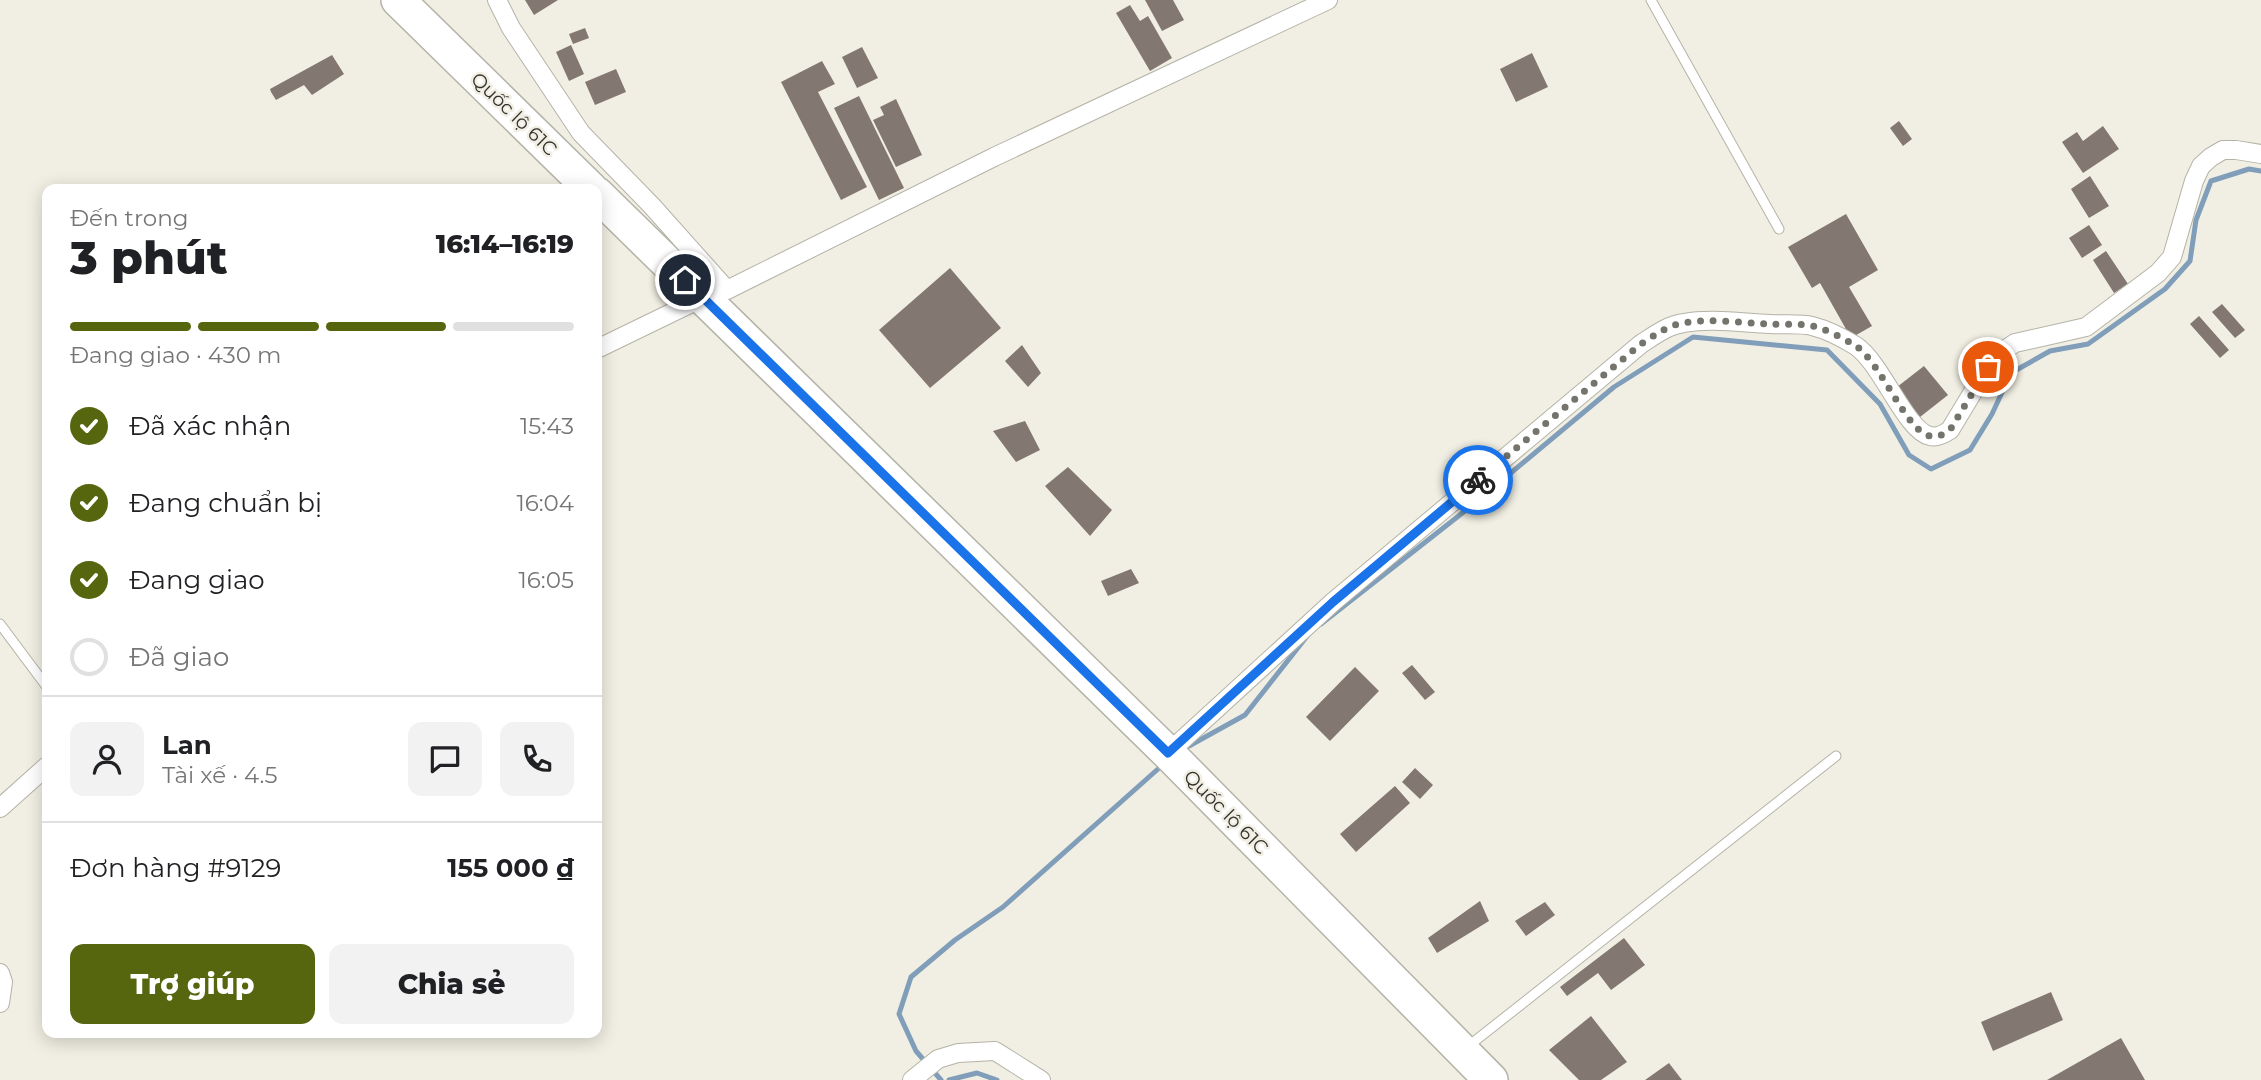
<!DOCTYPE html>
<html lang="vi">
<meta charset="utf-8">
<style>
:root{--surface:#fff;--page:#f2f2f2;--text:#202124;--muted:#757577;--line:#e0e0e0;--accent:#56660e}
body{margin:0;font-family:Montserrat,sans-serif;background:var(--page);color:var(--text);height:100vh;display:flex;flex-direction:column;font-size:26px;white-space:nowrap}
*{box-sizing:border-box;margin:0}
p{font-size:23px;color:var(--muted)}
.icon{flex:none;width:38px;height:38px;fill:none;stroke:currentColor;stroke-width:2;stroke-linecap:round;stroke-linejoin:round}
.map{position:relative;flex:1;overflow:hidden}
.panel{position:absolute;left:42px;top:184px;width:560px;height:854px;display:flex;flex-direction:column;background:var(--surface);border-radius:14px;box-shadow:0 4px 18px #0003}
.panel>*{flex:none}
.pin{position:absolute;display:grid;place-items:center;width:60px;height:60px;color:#fff;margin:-30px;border:4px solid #fff;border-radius:50%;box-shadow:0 2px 7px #0007}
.courier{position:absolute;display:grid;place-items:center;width:70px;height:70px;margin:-35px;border:5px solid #1a73e8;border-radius:50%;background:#fff;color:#222;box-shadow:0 2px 9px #0007}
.head em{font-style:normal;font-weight:800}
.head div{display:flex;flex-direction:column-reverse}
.head{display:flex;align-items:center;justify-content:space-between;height:119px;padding:0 28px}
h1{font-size:46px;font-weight:800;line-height:52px}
.bar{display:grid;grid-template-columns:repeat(4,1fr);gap:10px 7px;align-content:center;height:84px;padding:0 28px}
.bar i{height:9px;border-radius:5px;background:var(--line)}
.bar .current{background:var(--accent)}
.bar p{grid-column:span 4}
.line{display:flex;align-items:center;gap:18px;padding:0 28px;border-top:2px solid var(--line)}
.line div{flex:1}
.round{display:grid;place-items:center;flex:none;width:74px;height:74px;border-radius:14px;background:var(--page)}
ol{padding:0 28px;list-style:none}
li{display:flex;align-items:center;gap:21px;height:77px}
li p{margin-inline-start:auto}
li .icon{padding:7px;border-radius:50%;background:var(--accent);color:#fff;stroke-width:4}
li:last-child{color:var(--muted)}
li i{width:38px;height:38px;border:4px solid var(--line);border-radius:50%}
.primary-button{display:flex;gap:14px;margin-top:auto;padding:14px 28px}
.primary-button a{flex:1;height:80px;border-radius:14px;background:var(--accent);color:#fff;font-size:28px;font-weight:800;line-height:80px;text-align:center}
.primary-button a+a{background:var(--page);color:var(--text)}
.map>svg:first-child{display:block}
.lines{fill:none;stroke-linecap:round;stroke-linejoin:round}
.stream{stroke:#809eb9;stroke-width:5}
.building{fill:#837871}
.lane-casing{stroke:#b4b3a7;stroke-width:11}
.street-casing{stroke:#b4b3a7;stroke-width:20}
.highway-casing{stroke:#b4b3a7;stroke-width:36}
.lane{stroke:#fff;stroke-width:9}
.street{stroke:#fff;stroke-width:18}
.highway{stroke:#fff;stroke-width:33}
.done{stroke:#75746c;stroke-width:7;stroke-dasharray:0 12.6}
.route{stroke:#1a73e8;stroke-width:9}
.labels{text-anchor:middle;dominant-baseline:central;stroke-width:5;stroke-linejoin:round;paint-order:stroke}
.street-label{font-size:19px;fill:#32312c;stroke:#f1efe3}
</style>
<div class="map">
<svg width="2261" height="1080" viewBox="0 0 2261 1080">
<rect width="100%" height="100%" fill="#f1efe3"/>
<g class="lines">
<path class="stream" d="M1321,624L1470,507L1614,387L1693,337L1827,350L1880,404L1909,455L1931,469L1970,450L1992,414L2011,373L2050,351L2088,344L2165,289L2190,261L2196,220L2211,181L2249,169L2261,171
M1189,746L1245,715L1308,635
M941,1080L916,1051L899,1014L911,977L955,940L1003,907L1158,769
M949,1080L977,1073L997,1080"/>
</g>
<path class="building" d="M525,0H558L534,15Z
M1145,0H1173L1184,20L1162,31Z
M1130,5L1140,21L1148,16L1172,58L1150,71L1116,13Z
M585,28L589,38L573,44L569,34Z
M571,45L584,74L569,81L556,52Z
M862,47L878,78L857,88L842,57Z
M1532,53L1548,87L1516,102L1500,69Z
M332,55L344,74L312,95L304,85L276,100L271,92L270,89Z
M822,61L835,84L818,92L867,187L841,200L781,82Z
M616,69L626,92L595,105L585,82Z
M859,96L904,188L879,200L834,108Z
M896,99L922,155L896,167L873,120L884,115L880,107Z
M1899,121L1912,139L1903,146L1890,128Z
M2103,126L2119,149L2083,173L2062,142L2077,132L2083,141Z
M2090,176L2109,206L2089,218L2071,189Z
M1846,214L1878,270L1849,287L1872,326L1851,338L1820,283L1812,288L1788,247Z
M2089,225L2102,245L2082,258L2069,238Z
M2106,251L2128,284L2114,293L2093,260Z
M950,268L1001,328L930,388L879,330Z
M2222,304L2245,330L2235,338L2212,312Z
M2199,316L2229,350L2220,358L2190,324Z
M1022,345L1041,373L1028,387L1005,361Z
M1924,366L1948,395L1920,417L1897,387Z
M1025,421L1040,450L1016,462L993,431Z
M1068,467L1112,510L1090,536L1045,486Z
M1131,569L1139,583L1108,596L1101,581Z
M1412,665L1435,692L1425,700L1402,673Z
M1355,667L1379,691L1330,741L1306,717Z
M1415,768L1433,785L1420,799L1402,782Z
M1395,786L1410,803L1356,852L1340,834Z
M1480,901L1489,921L1437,953L1428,938Z
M1545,902L1555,915L1526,936L1515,921Z
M1624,938L1645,965L1611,990L1598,973L1567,996L1560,987Z
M2051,992L2063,1020L1993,1051L1981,1022Z
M1591,1016L1627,1062L1601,1080H1579L1549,1050Z
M2121,1038L2145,1080H2047Z
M1669,1063L1682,1080H1645Z"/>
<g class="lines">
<defs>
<path id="lane" d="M1651,0L1779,229
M0,624L47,687
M1466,1048L1836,756"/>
<path id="street" d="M497,0L511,28L581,133L652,206L727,290
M597,349L702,298L727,290L994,157L1328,0
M1168,753L1333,602L1641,344C1655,335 1668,325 1684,323C1712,318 1742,323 1770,324C1783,325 1799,323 1812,326C1828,330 1843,338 1856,346C1882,364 1906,431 1930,436C1937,438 1944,434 1950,430L1988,367L1997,355L2015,343L2086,327L2158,273L2172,257L2194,181L2201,166L2211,157L2223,150H2236L2261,154
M0,808L47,766
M0,973L3,982L0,1003
M912,1080L938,1059L958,1053L995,1051L1041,1080"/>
<path id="highway" d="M398,0L591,189
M597,194L1168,753L1491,1080"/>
</defs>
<use href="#lane" class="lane-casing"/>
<use href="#street" class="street-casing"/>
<use href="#highway" class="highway-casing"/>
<use href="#lane" class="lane"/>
<use href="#street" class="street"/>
<use href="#highway" class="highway"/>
</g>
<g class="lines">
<path class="done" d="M1478,480L1641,344C1655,335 1668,325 1684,323C1711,318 1742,323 1770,324C1783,325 1799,323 1813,326C1828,330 1843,338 1856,346C1882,364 1906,431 1930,436C1937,438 1944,434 1950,430L1988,367"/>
<path class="route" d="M685,280L1168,753L1333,602L1478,480"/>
</g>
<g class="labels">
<g class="street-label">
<text transform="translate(514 114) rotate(44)">Quốc lộ 61C</text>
<text transform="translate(1226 812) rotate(45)">Quốc lộ 61C</text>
</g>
</g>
</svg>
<div class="pin" style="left:1988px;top:367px;background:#ea580c"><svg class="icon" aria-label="bag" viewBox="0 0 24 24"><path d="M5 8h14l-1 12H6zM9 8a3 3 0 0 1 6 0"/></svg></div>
<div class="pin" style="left:685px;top:280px;background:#1f2937"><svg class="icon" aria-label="home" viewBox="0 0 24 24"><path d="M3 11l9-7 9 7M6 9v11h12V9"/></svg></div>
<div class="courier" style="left:1478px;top:480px"><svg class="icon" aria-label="bike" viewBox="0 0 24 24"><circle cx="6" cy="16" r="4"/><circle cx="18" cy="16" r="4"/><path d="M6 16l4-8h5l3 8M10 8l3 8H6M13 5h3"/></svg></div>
<section class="panel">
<div class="head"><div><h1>3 phút</h1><p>Đến trong</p></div><em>16:14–16:19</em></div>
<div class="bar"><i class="current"></i><i class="current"></i><i class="current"></i><i></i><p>Đang giao · 430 m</p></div>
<ol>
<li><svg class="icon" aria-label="check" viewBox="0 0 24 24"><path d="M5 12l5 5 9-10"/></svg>Đã xác nhận<p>15:43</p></li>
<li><svg class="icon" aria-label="check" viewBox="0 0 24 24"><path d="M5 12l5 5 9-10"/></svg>Đang chuẩn bị<p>16:04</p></li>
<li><svg class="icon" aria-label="check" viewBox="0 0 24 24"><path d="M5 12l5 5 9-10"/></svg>Đang giao<p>16:05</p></li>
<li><i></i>Đã giao</li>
</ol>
<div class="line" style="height:126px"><a class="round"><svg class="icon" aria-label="person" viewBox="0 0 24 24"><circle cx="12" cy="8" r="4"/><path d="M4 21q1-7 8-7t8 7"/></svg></a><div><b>Lan</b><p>Tài xế · 4.5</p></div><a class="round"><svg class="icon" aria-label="chat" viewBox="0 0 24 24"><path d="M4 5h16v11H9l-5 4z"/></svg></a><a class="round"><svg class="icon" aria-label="phone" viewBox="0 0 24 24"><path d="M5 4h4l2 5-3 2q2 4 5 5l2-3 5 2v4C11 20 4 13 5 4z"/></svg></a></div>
<div class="line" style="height:91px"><div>Đơn hàng #9129</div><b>155 000 ₫</b></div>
<div class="primary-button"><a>Trợ giúp</a><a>Chia sẻ</a></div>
</section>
</div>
